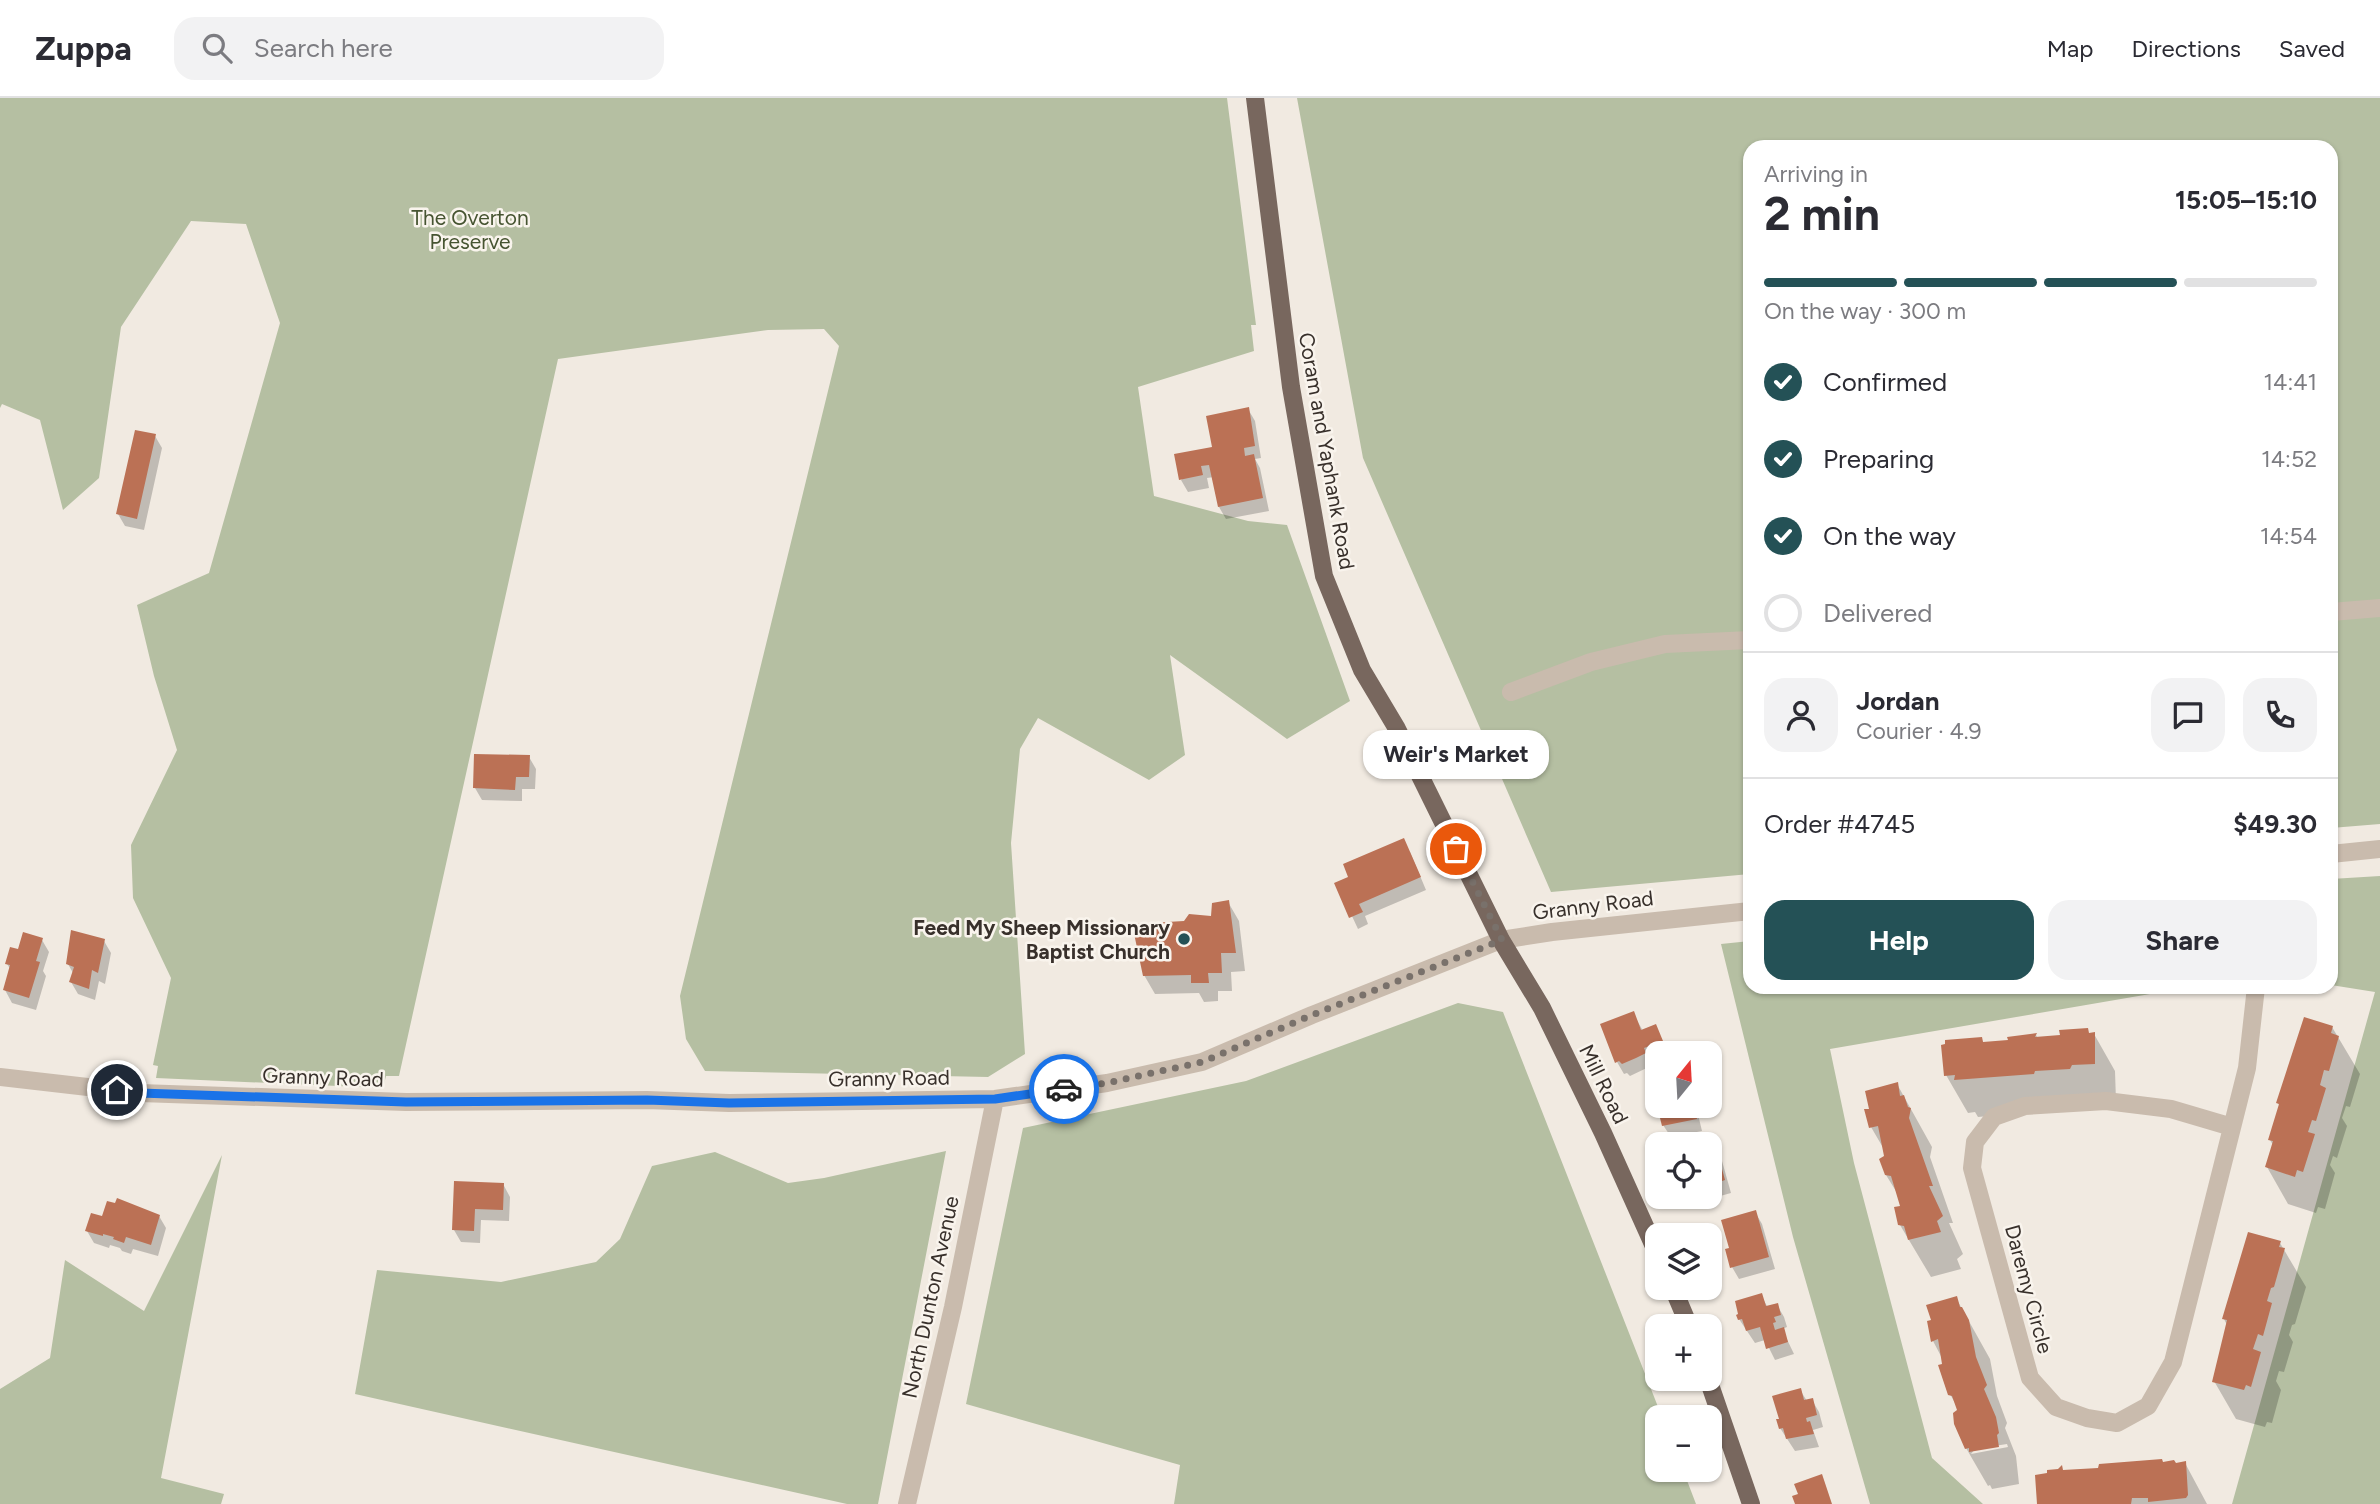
<!DOCTYPE html>
<meta charset="utf-8">
<style>
:root{--surface:#fff;--page:#f2f2f3;--text:#2b2b33;--muted:#7c7c81;--line:#e1e1e2;--accent:#245156}
body{margin:0;font-family:Figtree,sans-serif;background:var(--page);color:var(--text);height:100vh;display:flex;flex-direction:column;font-size:26px;white-space:nowrap}
*{box-sizing:border-box;margin:0}
p{font-size:23px;color:var(--muted)}
.icon{flex:none;width:38px;height:38px;fill:none;stroke:currentColor;stroke-width:2;stroke-linecap:round;stroke-linejoin:round}
.map{position:relative;flex:1;overflow:hidden}
.details{position:absolute;left:1743px;top:42px;width:595px;height:854px;display:flex;flex-direction:column;background:var(--surface);border-radius:21px;box-shadow:0 2px 5px #0004}
.details>*{flex:none}
.needle{width:46px;rotate:18deg}
.buttons{position:absolute;left:1645px;top:943px;display:grid;gap:14px}
.buttons a{display:grid;place-items:center;width:77px;height:77px;border-radius:14px;background:var(--surface);box-shadow:0 2px 5px #0004;font-size:35px}
.pin{position:absolute;display:grid;place-items:center;width:60px;height:60px;color:#fff;margin:-30px;border:4px solid #fff;border-radius:50%;box-shadow:0 2px 7px #0007}
.courier{position:absolute;display:grid;place-items:center;width:70px;height:70px;margin:-35px;border:5px solid #1a73e8;border-radius:50%;background:#fff;color:#222;box-shadow:0 2px 9px #0007}
.bubble{position:absolute;height:49px;border-radius:21px;background:var(--surface);box-shadow:0 2px 5px #0004;font-size:23px;font-weight:700;line-height:49px;text-align:center}
.overview em{font-style:normal;font-weight:700}
.overview div{display:flex;flex-direction:column-reverse}
.overview{display:flex;align-items:center;justify-content:space-between;height:119px;padding:0 21px}
h1{font-size:46px;font-weight:700;line-height:52px}
.bar{display:grid;grid-template-columns:repeat(4,1fr);gap:10px 7px;align-content:center;height:84px;padding:0 21px}
.bar i{height:9px;border-radius:5px;background:var(--line)}
.bar .selected{background:var(--accent)}
.bar p{grid-column:span 4}
.line{display:flex;align-items:center;gap:18px;padding:0 21px;border-top:2px solid var(--line)}
.line div{flex:1}
.round{display:grid;place-items:center;flex:none;width:74px;height:74px;border-radius:21px;background:var(--page)}
ol{padding:0 21px;list-style:none}
li{display:flex;align-items:center;gap:21px;height:77px}
li p{margin-inline-start:auto}
li .icon{padding:7px;border-radius:50%;background:var(--accent);color:#fff;stroke-width:4}
li:last-child{color:var(--muted)}
li i{width:38px;height:38px;border:4px solid var(--line);border-radius:50%}
.action{display:flex;gap:14px;margin-top:auto;padding:14px 21px}
.action a{flex:1;height:80px;border-radius:21px;background:var(--accent);color:#fff;font-size:28px;font-weight:700;line-height:80px;text-align:center}
.action a+a{background:var(--page);color:var(--text)}
header{display:flex;align-items:center;gap:42px;box-sizing:border-box;height:98px;padding:0 35px;background:var(--surface);border-bottom:2px solid var(--line)}
header strong{font-size:33px}
nav{display:flex;gap:38px;margin-inline-start:auto;font-size:24px}
.search{width:490px;height:63px;background:var(--page);display:flex;align-items:center;gap:18px;box-sizing:border-box;padding:0 24px;border-radius:21px;color:var(--muted);font-size:26px}
.map>svg:first-child{display:block}
.green{fill:#b5bfa2}
.shadow{fill:#0003;fill-rule:evenodd}
.building{fill:#bb7155}
.lines{fill:none;stroke-linecap:round;stroke-linejoin:round}
.minor{stroke:#c9bbad;stroke-width:18}
.major{stroke:#78675e;stroke-width:18}
.done{stroke:#79716b;stroke-width:7;stroke-dasharray:0 12.6}
.route{stroke:#1a73e8;stroke-width:9}
.poi-dot{fill:#245156;stroke:#f9f4ed;stroke-width:2.5}
.labels{text-anchor:middle;dominant-baseline:central;stroke-width:5;stroke-linejoin:round;paint-order:stroke}
.park-label{font-size:21px;fill:#465431;stroke:#f9f4ed}
.street-label{font-size:21px;fill:#38302b;stroke:#f9f4ed}
.poi-label{font-size:21px;font-weight:bold;fill:#38302b;stroke:#f9f4ed;text-anchor:end}
</style>
<header>
<strong>Zuppa</strong>
<div class="search"><svg class="icon" aria-label="search" viewBox="0 0 24 24"><circle cx="10" cy="10" r="6"/><path d="M15 15l6 6"/></svg>Search here</div>
<nav><a>Map</a><a>Directions</a><a>Saved</a></nav>
</header>
<div class="map">
<svg width="2380" height="1406" viewBox="0 0 2380 1406">
<rect width="100%" height="100%" fill="#f1eae1"/>
<path class="green" d="M0,0H1227L1256,227H1251L1254,253L1138,289L1154,398L1248,423L1287,427L1350,603L1287,641L1170,557L1185,657L1149,682L1038,620L1020,651L1011,745L1025,956L988,979L705,973L686,941L680,898L839,248L824,231L768,232L558,261L399,978H386L383,990L156,980L158,968L153,967L171,880L133,800L131,747L177,652L154,578L137,507L209,475L280,225L246,126L191,123L121,229L99,380L63,412L40,322L2,306L0,310Z
M1297,0H2380V726L2331,730V49H1750V776L1551,794L1363,360Z
M2380,778V1406H2232L2375,894L2331,887V781Z
M1750,843V889H2191L1830,951L1854,1065L1932,1360L1983,1406H1870L1793,1139L1721,846Z
M1458,905L1503,914L1662,1319L1657,1320V1372H1683L1696,1406H1174L1180,1367L966,1306L1023,1030L1246,983Z
M946,1053L878,1406H847L355,1296L377,1172L501,1184L596,1164L620,1141L652,1068L715,1054L788,1085L824,1080Z
M222,1057L161,1380L224,1396L221,1406H0V1291L50,1260L65,1162L144,1213Z"/>
<path class="shadow" d="M1248,311L1255,323L1261,360L1255,361L1260,370L1269,413L1226,421L1219,409L1214,379L1207,380L1209,390L1188,394L1181,382L1214,350Z
M155,338L162,350L144,432L125,428L118,416Z
M529,659L536,671L535,691H522V703L482,702L475,690Z
M1410,754L1426,792L1365,818L1368,826L1358,831L1337,786Z
M1228,804L1239,823L1245,873L1231,874L1232,893H1218V903L1204,904L1199,895L1155,896L1144,877L1184,825L1213,820Z
M42,842L49,854L43,873L46,878L36,912L12,905L5,892L11,872L7,866L19,853Z
M104,843L111,855L105,886L99,883L95,902L78,896L71,884L73,875L68,866Z
M1633,915L1643,933L1655,928L1668,956H1657V960L1650,963L1651,968L1630,978L1627,975L1624,976L1617,964Z
M2332,929L2360,976L2350,1009L2346,1008L2342,1020L2347,1028L2337,1060L2333,1058L2330,1067L2335,1075L2325,1111L2318,1109L2316,1115L2288,1106L2267,1069L2273,1047L2270,1042L2280,1009L2278,1005Z
M2094,936L2115,973L2116,1003L2055,1012L1978,1019L1975,1014L1968,1015L1946,977L1981,940L1984,946L2010,943L2036,937L2038,941Z
M1897,986L1932,1049L1930,1059L1953,1125H1949L1963,1156L1957,1161L1961,1171L1931,1179L1900,1127L1902,1109L1899,1098L1886,1077L1885,1053L1871,1029V1012Z
M1659,1008H1696L1702,1033L1671,1039L1663,1027Z
M1715,1051L1722,1063L1731,1095L1706,1102L1704,1099H1710V1052Z
M456,1085L503,1086L510,1099L509,1123L481,1122L480,1145L461,1144L454,1132Z
M1755,1114L1762,1126L1775,1171L1739,1181L1732,1169L1731,1151Z
M159,1118L166,1130L158,1158L133,1151L131,1156L122,1153L120,1150L110,1147L109,1150L94,1145L87,1133L103,1120Z
M2280,1145L2306,1189L2295,1226L2292,1227L2289,1237L2293,1244L2284,1274L2279,1273L2276,1283L2281,1292L2272,1325L2267,1324L2265,1329L2236,1321L2214,1283L2227,1227L2224,1221Z
M1761,1197L1768,1210L1777,1207L1784,1219L1787,1229L1782,1231L1794,1256L1775,1262L1765,1242L1755,1245L1739,1221Z
M1956,1200L1990,1261L1997,1298L2007,1325L2005,1330L2016,1358L2019,1386L1992,1391L1990,1387L1988,1388L1966,1350L1959,1312L1950,1296L1943,1262L1933,1243ZM2007,1346L2008,1349L1971,1356L1975,1351Z
M1800,1292L1807,1303L1812,1302L1819,1314L1823,1329L1813,1332L1819,1349L1795,1353L1780,1330Z
M2185,1365L2207,1406H2039L2063,1374Z"/>
<path class="building" d="M1249,309L1255,348L1244,350L1245,358L1254,356L1263,400L1218,409L1209,367L1201,368L1203,377L1179,382L1174,356L1212,349L1206,318Z
M135,332L156,336L137,421L116,416Z
M474,656L530,657L529,679H516L515,692L473,690Z
M1404,740L1421,779L1359,806L1363,814L1349,820L1334,785L1348,779L1343,766Z
M1229,802L1236,855H1221L1222,875H1208L1209,885H1191V877L1143,878L1132,826L1184,823L1189,816L1211,818L1212,805Z
M71,832L105,841L98,875L92,872L89,891L69,884L74,869L66,866Z
M23,834L43,840L36,863L40,864L29,900L3,892L10,867L5,866L10,849L18,851Z
M1634,913L1641,932L1656,926L1663,943L1644,950L1646,955L1636,960L1622,966L1619,963L1615,965L1600,926Z
M2304,919L2333,928L2331,935L2339,938L2329,973L2324,972L2320,987L2326,990L2316,1023L2312,1022L2308,1034L2315,1036L2303,1074L2297,1072L2295,1079L2265,1069L2273,1043L2268,1042L2279,1006L2276,1005Z
M2088,930L2089,935L2095,934V966L2072,967L2070,971L2035,973L2034,976L1954,982L1955,977L1944,978L1941,947L1945,946V942L1982,939L1983,944L2008,942L2007,939L2037,935L2035,939L2060,937L2059,932Z
M1898,984L1900,998L1904,997L1908,1009L1911,1010L1909,1020L1933,1088H1929L1943,1118L1937,1123L1941,1134L1908,1142L1904,1128L1898,1127L1894,1109L1900,1108L1891,1078L1885,1077L1879,1061L1884,1058L1878,1028L1869,1030L1864,1011H1869L1865,993Z
M1657,985V1005H1656L1652,986Z
M1657,1008H1694L1697,1021L1662,1028Z
M1716,1049L1725,1082L1710,1087V1050Z
M454,1083L504,1085L503,1112L475,1111L474,1133L452,1132Z
M117,1100L160,1117L151,1147L126,1139L124,1145L113,1141L114,1139L103,1136V1138L85,1133L91,1115L102,1118L107,1103L115,1105Z
M1756,1112L1769,1159L1730,1170L1725,1151L1729,1150L1721,1122Z
M2248,1134L2281,1143L2279,1149L2285,1150L2274,1189L2271,1190L2267,1203L2272,1205L2263,1238L2258,1236L2253,1251L2261,1254L2251,1289L2246,1287L2244,1292L2212,1284L2227,1222L2222,1221Z
M1762,1195L1766,1208L1778,1205L1781,1217L1774,1219L1776,1224L1773,1225L1775,1232L1784,1229L1788,1244L1766,1251L1760,1229L1746,1233L1742,1221L1738,1222L1736,1217L1738,1216L1735,1203Z
M1957,1198L1960,1209H1962L1969,1222L1976,1259L1987,1287L1984,1291L1996,1319L1999,1335L1997,1337L1999,1349L1969,1354V1350L1965,1351L1954,1326L1953,1315L1957,1312L1952,1298L1948,1297L1938,1267L1942,1266L1938,1241L1931,1244L1927,1223L1931,1222L1926,1207Z
M1801,1290L1804,1302L1813,1300L1817,1317L1806,1320L1807,1324L1810,1323L1814,1336L1786,1341L1783,1330L1779,1331L1776,1321H1779L1772,1298Z
M2162,1361L2163,1364L2174,1362L2176,1365L2186,1363L2188,1397L2186,1400L2148,1404V1400H2132L2131,1406H2037L2035,1377L2047,1375V1372L2058,1371L2062,1367L2063,1372L2098,1370L2099,1366Z
M1822,1376L1832,1406H1795L1792,1398L1798,1396L1794,1386Z"/>
<g class="lines">
<path class="minor" d="M2331,514L2380,510
M1511,594L1591,564L1665,546L1750,542
M2331,756L2380,751
M0,979L140,995L406,1004L647,1002L729,1005L995,1001L1107,985L1202,964L1312,917L1501,842L1552,834L1750,813
M2232,1029L2171,1011L2106,1003L2025,1008L1994,1019L1975,1044L1972,1070L2030,1280L2056,1309L2087,1320L2117,1325L2148,1308L2173,1264L2247,970L2256,889
M907,1406L953,1209L995,1001"/>
<path class="major" d="M1255,0L1291,289L1324,478L1362,572L1396,629L1501,842L1542,910L1603,1035L1657,1155
M1673,1190L1689,1228
M1708,1281L1751,1406"/>
</g>
<g class="lines">
<path class="done" d="M1064,991L1107,985L1202,964L1312,917L1502,842L1456,751"/>
<path class="route" d="M117,992L140,995L406,1004L647,1002L729,1005L995,1001L1064,991"/>
</g>
<circle class="poi-dot" cx="1184" cy="841" r="7"/>
<g class="labels">
<g class="park-label">
<text x="470" y="119">The Overton<tspan x="470" dy="24">Preserve</tspan></text>
</g>
<g class="street-label">
<text transform="translate(1327 353) rotate(80)">Coram and Yaphank Road</text>
<text transform="translate(1593 807) rotate(-7)">Granny Road</text>
<text transform="translate(323 979) rotate(2)">Granny Road</text>
<text transform="translate(889 980) rotate(-1)">Granny Road</text>
<text transform="translate(1604 986) rotate(64)">Mill Road</text>
<text transform="translate(2029 1191) rotate(75)">Daremy Circle</text>
<text transform="translate(930 1199) rotate(-78)">North Dunton Avenue</text>
</g>
<g class="poi-label">
<text x="1170" y="829">Feed My Sheep Missionary<tspan x="1170" dy="24">Baptist Church</tspan></text>
</g>
</g>
</svg>
<div class="buttons">
<a><svg class="needle" viewBox="-14 -14 28 28"><path d="M0-13l5 13h-10z" fill="#e53935"/><path d="M0 13l5-13h-10z" fill="#7c7c81"/></svg></a>
<a><svg class="icon" aria-label="locate" viewBox="0 0 24 24"><circle cx="12" cy="12" r="6"/><path d="M12 2v4M12 18v4M2 12h4M18 12h4"/></svg></a>
<a><svg class="icon" aria-label="layers" viewBox="0 0 24 24"><path d="M12 4l9 5-9 5-9-5zM3 14l9 5 9-5"/></svg></a>
<a>+</a>
<a>−</a>
</div>
<div class="pin" style="left:1456px;top:751px;background:#ea580c"><svg class="icon" aria-label="bag" viewBox="0 0 24 24"><path d="M5 8h14l-1 12H6zM9 8a3 3 0 0 1 6 0"/></svg></div>
<div class="pin" style="left:117px;top:992px;background:#1f2937"><svg class="icon" aria-label="home" viewBox="0 0 24 24"><path d="M3 11l9-7 9 7M6 9v11h12V9"/></svg></div>
<div class="courier" style="left:1064px;top:991px"><svg class="icon" aria-label="car" viewBox="0 0 24 24"><path d="M5 17H2v-5l4-1 3-4h7l3 4 3 1v5h-3M9 17h6M6 11h13"/><circle cx="7" cy="17" r="2"/><circle cx="17" cy="17" r="2"/></svg></div>
<div class="bubble" style="left:1363px;top:632px;width:186px">Weir's Market</div>
<section class="details">
<div class="overview"><div><h1>2 min</h1><p>Arriving in</p></div><em>15:05–15:10</em></div>
<div class="bar"><i class="selected"></i><i class="selected"></i><i class="selected"></i><i></i><p>On the way · 300 m</p></div>
<ol>
<li><svg class="icon" aria-label="check" viewBox="0 0 24 24"><path d="M5 12l5 5 9-10"/></svg>Confirmed<p>14:41</p></li>
<li><svg class="icon" aria-label="check" viewBox="0 0 24 24"><path d="M5 12l5 5 9-10"/></svg>Preparing<p>14:52</p></li>
<li><svg class="icon" aria-label="check" viewBox="0 0 24 24"><path d="M5 12l5 5 9-10"/></svg>On the way<p>14:54</p></li>
<li><i></i>Delivered</li>
</ol>
<div class="line" style="height:126px"><a class="round"><svg class="icon" aria-label="person" viewBox="0 0 24 24"><circle cx="12" cy="8" r="4"/><path d="M4 21q1-7 8-7t8 7"/></svg></a><div><b>Jordan</b><p>Courier · 4.9</p></div><a class="round"><svg class="icon" aria-label="chat" viewBox="0 0 24 24"><path d="M4 5h16v11H9l-5 4z"/></svg></a><a class="round"><svg class="icon" aria-label="phone" viewBox="0 0 24 24"><path d="M5 4h4l2 5-3 2q2 4 5 5l2-3 5 2v4C11 20 4 13 5 4z"/></svg></a></div>
<div class="line" style="height:91px"><div>Order #4745</div><b>$49.30</b></div>
<div class="action"><a>Help</a><a>Share</a></div>
</section>
</div>
